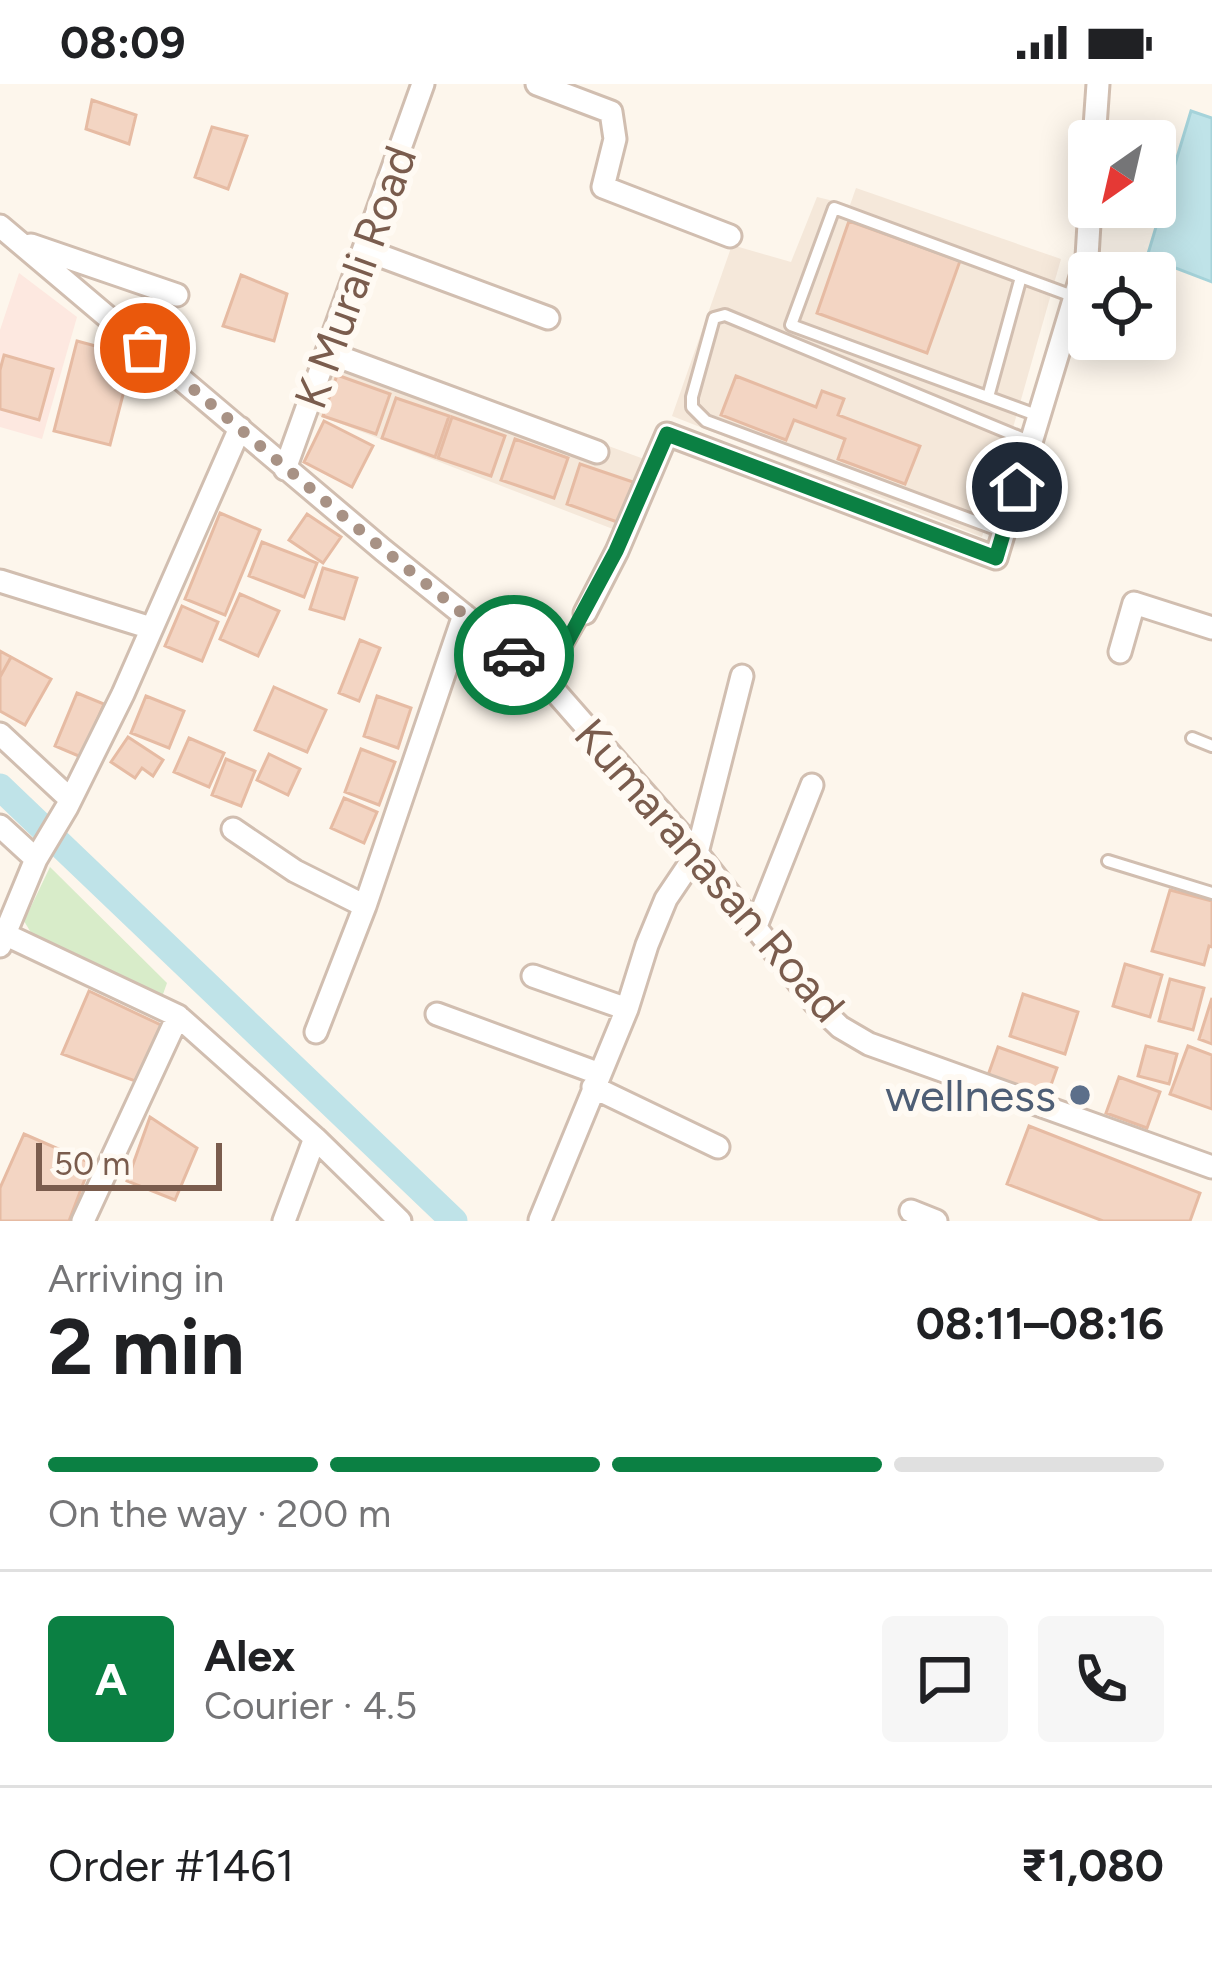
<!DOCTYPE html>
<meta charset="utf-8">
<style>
:root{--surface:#fff;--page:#f6f6f6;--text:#202124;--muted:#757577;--line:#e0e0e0;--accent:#0b8043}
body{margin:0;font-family:Figtree,sans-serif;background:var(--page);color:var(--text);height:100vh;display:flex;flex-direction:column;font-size:45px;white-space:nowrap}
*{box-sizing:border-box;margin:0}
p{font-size:39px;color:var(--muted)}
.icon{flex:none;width:66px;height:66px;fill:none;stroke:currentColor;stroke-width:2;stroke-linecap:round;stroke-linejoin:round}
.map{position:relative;height:1137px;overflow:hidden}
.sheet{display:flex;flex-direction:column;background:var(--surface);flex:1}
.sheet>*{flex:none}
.needle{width:78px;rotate:214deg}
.tools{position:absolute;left:1068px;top:36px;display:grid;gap:24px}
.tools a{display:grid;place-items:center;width:108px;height:108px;border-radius:12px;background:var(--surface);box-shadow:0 6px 30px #0003;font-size:60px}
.scale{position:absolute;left:36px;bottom:30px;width:186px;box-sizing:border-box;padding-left:12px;border:6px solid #7a5c4d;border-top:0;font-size:33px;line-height:42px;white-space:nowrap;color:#7a5c4d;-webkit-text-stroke:9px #fffaf3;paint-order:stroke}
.pin{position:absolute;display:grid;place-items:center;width:102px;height:102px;color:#fff;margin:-51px;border:6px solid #fff;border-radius:50%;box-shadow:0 3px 12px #0007}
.courier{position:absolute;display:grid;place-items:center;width:120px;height:120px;margin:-60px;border:9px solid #0b8043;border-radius:50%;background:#fff;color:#222;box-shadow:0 3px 15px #0007}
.summary em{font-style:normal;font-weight:700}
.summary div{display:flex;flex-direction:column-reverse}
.summary{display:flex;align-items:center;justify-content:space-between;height:204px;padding:0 48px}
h1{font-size:78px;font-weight:700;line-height:90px}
.bar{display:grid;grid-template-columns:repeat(4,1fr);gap:18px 12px;align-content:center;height:144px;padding:0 48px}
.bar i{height:15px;border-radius:9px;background:var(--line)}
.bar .on{background:var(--accent)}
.bar p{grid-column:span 4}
.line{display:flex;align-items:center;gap:30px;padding:0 48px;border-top:3px solid var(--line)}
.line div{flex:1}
.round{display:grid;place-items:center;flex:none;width:126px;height:126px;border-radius:12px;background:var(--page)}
.status{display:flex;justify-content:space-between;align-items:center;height:84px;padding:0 60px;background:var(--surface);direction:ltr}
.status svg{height:33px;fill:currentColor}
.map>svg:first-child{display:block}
.residential{fill:#f5e8da}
.commercial{fill:#fde8e0}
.green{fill:#d8ecc9}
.water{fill:#bfe3e8;stroke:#a5d3da;stroke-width:3}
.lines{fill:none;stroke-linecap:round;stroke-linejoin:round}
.canal{stroke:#bfe3e8;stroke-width:27}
.building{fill:#f3d5c3;stroke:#e6bba3;stroke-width:3}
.lane-casing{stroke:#d1beb0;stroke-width:16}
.street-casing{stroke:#d1beb0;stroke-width:27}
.lane{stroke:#fff;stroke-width:10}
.street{stroke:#fff;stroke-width:21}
.done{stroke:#a89285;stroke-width:12;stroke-dasharray:0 21.6}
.route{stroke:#0b8043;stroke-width:15}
.service-dot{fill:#5c6f8a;stroke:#fffaf3;stroke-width:4.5}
.labels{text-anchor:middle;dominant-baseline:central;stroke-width:12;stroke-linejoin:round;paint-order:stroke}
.street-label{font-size:45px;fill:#7a5c4d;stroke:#fffaf3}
.service-label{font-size:45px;fill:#4e5e75;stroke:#fffaf3;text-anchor:end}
</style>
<div class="status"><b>08:09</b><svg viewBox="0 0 49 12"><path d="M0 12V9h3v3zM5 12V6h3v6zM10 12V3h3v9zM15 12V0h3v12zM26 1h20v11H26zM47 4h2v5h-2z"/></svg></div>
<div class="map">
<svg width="1212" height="1137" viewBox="0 0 1212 1137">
<rect width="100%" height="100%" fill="#fdf6ec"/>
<path class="residential" d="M856,104L1061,175L982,453L672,332L732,161L791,178L817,113L850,121Z
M338,263L644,375L618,447L313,329Z"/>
<path class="commercial" d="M19,189L77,233L42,355L0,343V246Z"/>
<path class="green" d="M50,783L167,899L162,913L33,852L24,837Z"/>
<path class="water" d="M1191,27L1212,34V198L1147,173Z"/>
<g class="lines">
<path class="canal" d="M0,703L454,1137"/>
</g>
<path class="building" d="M92,16L136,31L129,60L86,45Z
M212,43L247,52L228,105L195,93Z
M849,137L960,177L927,269L817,229Z
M241,191L287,210L274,257L223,242Z
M77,257L133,272L110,361L54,347Z
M4,271L53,285L39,336L0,325V286Z
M337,291L390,310L376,350L323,332Z
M736,292L816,323L822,307L844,315L838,331L920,362L905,400L838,375L845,355L794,336L786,356L721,331Z
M396,314L449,332L435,373L382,354Z
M452,333L505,352L491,392L438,374Z
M324,337L373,362L352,403L304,378Z
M515,355L568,374L554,414L501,396Z
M580,380L633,398L620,439L567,420Z
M220,429L260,446L225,531L185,515Z
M307,430L341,453L323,479L289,456Z
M262,458L317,479L304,513L249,492Z
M323,484L357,494L344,535L310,525Z
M240,510L279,527L258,572L220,555Z
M182,522L218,538L202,577L165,562Z
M360,556L380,564L359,617L339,609Z
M0,567L11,573L0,593Z
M11,573L51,595L25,641L0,627V593Z
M274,603L326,626L307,668L255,646Z
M77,609L104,620L81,673L55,662Z
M146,612L184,627L169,664L131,649Z
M377,612L411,624L398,664L364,652Z
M128,653L163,676L153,692L142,684L135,694L111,678Z
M189,654L224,669L209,703L174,688Z
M361,665L395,678L379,721L345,708Z
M269,670L300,685L288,711L257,696Z
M226,675L255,687L241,722L212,711Z
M344,714L377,728L364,759L331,744Z
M1170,806L1212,817V863L1209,862L1204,881L1152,867Z
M1125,880L1162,891L1150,933L1113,922Z
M1170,895L1204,904L1193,946L1159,937Z
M89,907L163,942L135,997L62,970Z
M1023,910L1078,928L1065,970L1010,952Z
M1212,914V960L1199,955Z
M1146,962L1177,970L1169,1000L1138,992Z
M1188,962L1212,971V1025L1170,1010Z
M998,963L1057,984L1046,1015L987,994Z
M1119,993L1160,1008L1147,1044L1106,1029Z
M150,1033L197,1064L175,1116L127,1097Z
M1029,1042L1200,1109L1190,1137H1103L1007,1100Z
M24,1050L91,1079L69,1137H0V1104Z"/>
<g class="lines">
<defs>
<path id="lane" d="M988,313L1021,193
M1039,332L791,241L834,124L1075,213
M1004,448L706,337L692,323V313L714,234L725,231L1031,358
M546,597L585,529
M1192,654L1212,662
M1108,777L1212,809"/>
<path id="street" d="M537,0L611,28L615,55L603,103L730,152
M1094,57L1098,0
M0,142L383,466L546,597L697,769L814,918L840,943L869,960L1212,1083
M31,161L177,211
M365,166L548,234
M329,269L597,368
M285,385L423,0
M0,497L151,544
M585,529L617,467L667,350L996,474L1087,173L1090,123
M1120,568L1134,519L1212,544
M0,650L70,715
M0,742L36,775
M233,745L295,787L365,822
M756,842L812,701
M0,848L178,932L315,1054L400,1137
M0,862L36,775L67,723L123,610L240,344
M533,892L627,925
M437,930L600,990
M316,948L365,822L464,531
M593,1003L718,1063
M911,1127L936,1137
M540,1136L627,925L647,861L666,815L697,769L742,592
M83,1137L178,932
M284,1137L315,1054"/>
</defs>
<use href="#lane" class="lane-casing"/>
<use href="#street" class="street-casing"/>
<use href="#lane" class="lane"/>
<use href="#street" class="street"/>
</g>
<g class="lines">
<path class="done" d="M145,264L351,439L514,571"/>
<path class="route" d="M514,571L546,597L616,467L667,350L996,474L1017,403"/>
</g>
<circle class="service-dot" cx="1080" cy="1011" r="12"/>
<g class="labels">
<g class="street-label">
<text transform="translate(355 193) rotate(-70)">K Murali Road</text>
<text transform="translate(710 786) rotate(49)">Kumaranasan Road</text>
</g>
<g class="service-label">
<text x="1056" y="1011">wellness</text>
</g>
</g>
</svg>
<div class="tools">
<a><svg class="needle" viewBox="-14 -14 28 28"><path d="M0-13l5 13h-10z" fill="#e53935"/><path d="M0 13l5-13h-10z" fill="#757577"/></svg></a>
<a><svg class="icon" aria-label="locate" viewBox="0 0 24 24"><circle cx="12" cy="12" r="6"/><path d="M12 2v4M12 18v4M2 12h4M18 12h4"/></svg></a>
</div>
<div class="scale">50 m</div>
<div class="pin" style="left:145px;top:264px;background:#ea580c"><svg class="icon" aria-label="bag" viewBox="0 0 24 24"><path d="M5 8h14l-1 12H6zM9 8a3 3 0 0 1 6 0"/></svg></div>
<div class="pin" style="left:1017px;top:403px;background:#1f2937"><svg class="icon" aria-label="home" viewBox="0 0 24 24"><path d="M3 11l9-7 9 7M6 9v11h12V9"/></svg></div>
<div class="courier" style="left:514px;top:571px"><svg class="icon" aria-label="car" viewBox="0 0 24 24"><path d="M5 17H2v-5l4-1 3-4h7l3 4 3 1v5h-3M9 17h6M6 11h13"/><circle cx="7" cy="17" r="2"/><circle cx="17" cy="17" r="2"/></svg></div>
</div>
<section class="sheet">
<div class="summary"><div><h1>2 min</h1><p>Arriving in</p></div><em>08:11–08:16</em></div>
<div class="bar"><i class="on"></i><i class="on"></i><i class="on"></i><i></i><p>On the way · 200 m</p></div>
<div class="line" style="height:216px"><b class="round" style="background:var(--accent);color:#fff">A</b><div><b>Alex</b><p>Courier · 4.5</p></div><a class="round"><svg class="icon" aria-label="chat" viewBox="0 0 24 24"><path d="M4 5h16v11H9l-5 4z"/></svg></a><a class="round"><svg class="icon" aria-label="phone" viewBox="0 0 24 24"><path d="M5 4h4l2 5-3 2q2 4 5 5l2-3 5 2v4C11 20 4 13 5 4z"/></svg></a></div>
<div class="line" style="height:156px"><div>Order #1461</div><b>₹1,080</b></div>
</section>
